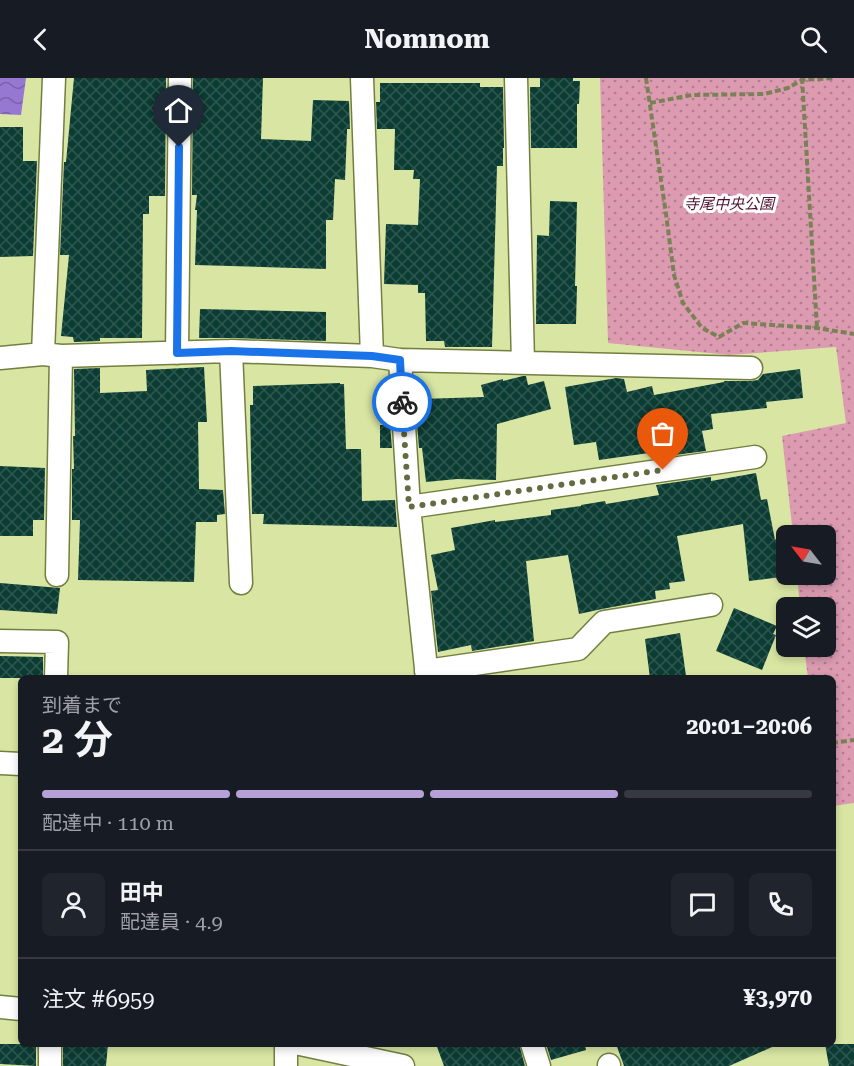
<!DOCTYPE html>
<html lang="ja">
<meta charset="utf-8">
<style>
:root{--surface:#171b24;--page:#20242c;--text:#f1f3f6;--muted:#9ea1a6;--line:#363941;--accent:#b5a1d8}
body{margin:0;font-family:"Roboto Serif","Noto Sans JP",serif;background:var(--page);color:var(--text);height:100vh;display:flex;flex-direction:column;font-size:22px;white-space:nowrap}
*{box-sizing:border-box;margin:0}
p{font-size:20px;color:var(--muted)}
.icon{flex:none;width:33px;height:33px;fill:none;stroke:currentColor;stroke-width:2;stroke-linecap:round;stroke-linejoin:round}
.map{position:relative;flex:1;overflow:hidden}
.sheet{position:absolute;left:18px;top:597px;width:818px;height:372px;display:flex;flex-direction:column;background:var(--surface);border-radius:9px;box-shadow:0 3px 9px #0003}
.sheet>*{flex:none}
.needle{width:39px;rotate:301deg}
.controls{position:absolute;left:776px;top:447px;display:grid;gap:12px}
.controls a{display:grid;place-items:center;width:60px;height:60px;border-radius:9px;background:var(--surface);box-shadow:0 3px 9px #0003;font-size:30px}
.pin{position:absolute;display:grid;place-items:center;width:51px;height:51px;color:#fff;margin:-62px -26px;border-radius:50% 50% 50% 0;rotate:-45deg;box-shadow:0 0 6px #0007}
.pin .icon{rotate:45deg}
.courier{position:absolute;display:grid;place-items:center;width:60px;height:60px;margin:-30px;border:4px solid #1a73e8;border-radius:50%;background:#fff;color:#222;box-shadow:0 2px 8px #0007}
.headline em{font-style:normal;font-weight:700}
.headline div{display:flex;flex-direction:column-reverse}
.headline{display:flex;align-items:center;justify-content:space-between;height:102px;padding:0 24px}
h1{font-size:39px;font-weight:700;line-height:45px}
.bar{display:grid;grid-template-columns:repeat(4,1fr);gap:9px 6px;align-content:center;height:72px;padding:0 24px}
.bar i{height:8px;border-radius:4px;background:var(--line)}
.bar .on{background:var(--accent)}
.bar p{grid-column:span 4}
.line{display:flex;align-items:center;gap:15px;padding:0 24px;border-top:2px solid var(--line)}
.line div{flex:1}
.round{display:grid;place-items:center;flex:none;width:63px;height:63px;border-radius:9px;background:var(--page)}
header{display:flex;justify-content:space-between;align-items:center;height:78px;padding:0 24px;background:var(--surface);font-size:27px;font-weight:700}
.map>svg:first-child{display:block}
.park{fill:url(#park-dots)}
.water{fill:url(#water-waves)}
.building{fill:url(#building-cross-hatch)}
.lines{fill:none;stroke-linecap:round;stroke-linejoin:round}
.street-casing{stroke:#737e3f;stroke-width:25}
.path{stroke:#798254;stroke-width:4;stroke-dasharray:6 3;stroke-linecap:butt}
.street{stroke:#fff;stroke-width:22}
.done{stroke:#636b42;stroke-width:6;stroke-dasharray:0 10.8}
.route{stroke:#1a73e8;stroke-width:8}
.labels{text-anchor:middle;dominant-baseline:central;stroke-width:6;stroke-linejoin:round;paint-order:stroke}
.park-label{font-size:15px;font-style:italic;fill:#500f2c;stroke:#fff}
</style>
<header><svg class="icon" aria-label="back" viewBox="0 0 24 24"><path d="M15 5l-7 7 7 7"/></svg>Nomnom<svg class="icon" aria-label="search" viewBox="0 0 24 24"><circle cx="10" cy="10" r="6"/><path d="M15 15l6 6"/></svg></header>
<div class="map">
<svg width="854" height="988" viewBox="0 0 854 988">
<defs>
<pattern id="park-dots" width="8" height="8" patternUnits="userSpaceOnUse" patternTransform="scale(1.5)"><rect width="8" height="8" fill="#dc9bb1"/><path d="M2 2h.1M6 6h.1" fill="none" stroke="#b27e8e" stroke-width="1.8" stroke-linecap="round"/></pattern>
<pattern id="water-waves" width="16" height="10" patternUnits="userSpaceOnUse" patternTransform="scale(1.5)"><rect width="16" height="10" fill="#9678d3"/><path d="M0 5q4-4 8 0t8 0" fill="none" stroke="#7a62aa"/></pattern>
<pattern id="building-cross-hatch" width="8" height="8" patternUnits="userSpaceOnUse" patternTransform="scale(1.5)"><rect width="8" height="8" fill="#0b3d34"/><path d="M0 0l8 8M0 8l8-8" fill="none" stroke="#2f574e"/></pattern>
</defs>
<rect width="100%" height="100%" fill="#d9e6a3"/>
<path class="park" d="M600,0H854V725L833,728L832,600H808L804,569L825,568V530L800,529L797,497L825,496V458L793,457L782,358L846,345L836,269L729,277L608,265Z"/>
<path class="water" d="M0,0H26L21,37L0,36Z"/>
<path class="building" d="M74,0H166L165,118H149V136H143L142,260H100V263L74,264L73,259L61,258L69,177H60L64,84H66Z
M193,0H263L261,61L311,63L313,22L349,23L350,51H347V54L345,102L335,101L333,142H326V191L195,187L197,132H195L197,117H192Z
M540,0H573V3H580L579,26H577V70H531L530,9H540Z
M380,5H480V9H503L504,70H503V88H497L492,269H445L444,263H426L425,215H418V207L384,206L386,146L418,147L420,101H413L414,92H394L395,51H377L376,24H380Z
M0,49H23V83H37L33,178L0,179Z
M550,123L577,124L575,208H577L576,246H536L537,157L549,158Z
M200,231L326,234V263L231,260H199Z
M204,289L207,344H198L199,411L223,412L225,436L217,437V444H196L194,504L78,502L80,442H72V391H74L73,358H75L74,291L100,290V315L147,313L146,292Z
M800,291L803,320L766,324L767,330L711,336L713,351L702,353L706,373L651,380L649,375L599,382L596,364L574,367L565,309L616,300L624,301L627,314L652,308L654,317L724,304V303H751L758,302L763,296Z
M523,298H526L528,307L544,303L551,331L497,346L496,402L457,401L426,404L422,370H419L417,347H420V321L484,319L481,307L503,301V303Z
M340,305V306H344L346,371H361L362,423L395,422L397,449L263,446L264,436H252L250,327H253V308Z
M380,347H390L392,370H380Z
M0,388L45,390L44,442H33V458H0Z
M756,395L761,422L767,421L775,462L776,461L781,499L749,503L743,446L677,458L685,503L669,505L670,511L655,513L656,521L602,531L579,536L568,477L526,483L534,563L472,573L471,567L438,574L431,513L438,512L431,477L455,472L451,450L495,442V444L551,437V432L581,428V427L605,423L606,426L659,417L656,407L711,399V403Z
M0,505L60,510L57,536L0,532Z
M734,530L777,548L773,556L776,557L762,592L716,573Z
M680,555L686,598L674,600H650L645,561Z
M0,578L43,579V600H0Z
M0,966H36V988L0,986Z
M63,966H108L106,988H63Z
M436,966H519L525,988H444Z
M546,966H585L586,972L551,982Z
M616,966H779L729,988H624Z
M825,966H854V988H829Z"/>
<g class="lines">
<defs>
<path id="street" d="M362,0L372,278
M516,0L523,285
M231,273L241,505
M177,275L180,0
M43,276L54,0
M0,280L43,276L61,278L231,273L372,278L400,282L751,290
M400,282L409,429L427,600
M409,429L755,379
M57,497L61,278
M0,563L57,564L56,600
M426,593L578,571L604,544L711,527
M0,685L21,686
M0,929L21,931
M50,966V988
M286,966V988
M300,966L403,988
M532,966L539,988
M609,987V988"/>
</defs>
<use href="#street" class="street-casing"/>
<path class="path" d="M646,0L666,136L674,197L683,225L702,250L719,259L743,245L817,250L854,256
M802,0L817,250
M650,25L692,17L764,16L788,10L802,2L834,0
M832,665L854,662"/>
<use href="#street" class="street"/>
</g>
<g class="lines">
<path class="done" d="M402,324L409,429L663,392"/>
<path class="route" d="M179,69L177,275L231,273L372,278L400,282L402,324"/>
</g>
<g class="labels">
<g class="park-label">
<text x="729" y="126">寺尾中央公園</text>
</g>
</g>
</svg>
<div class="controls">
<a><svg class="needle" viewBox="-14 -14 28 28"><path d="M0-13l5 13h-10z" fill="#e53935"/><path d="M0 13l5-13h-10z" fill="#9ea1a6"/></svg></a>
<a><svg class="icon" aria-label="layers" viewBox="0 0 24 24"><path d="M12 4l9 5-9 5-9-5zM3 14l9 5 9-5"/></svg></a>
</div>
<div class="pin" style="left:663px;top:392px;background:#ea580c"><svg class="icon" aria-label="bag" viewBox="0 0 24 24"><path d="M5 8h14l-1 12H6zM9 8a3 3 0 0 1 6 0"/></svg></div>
<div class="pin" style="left:179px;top:69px;background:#1f2937"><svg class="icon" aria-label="home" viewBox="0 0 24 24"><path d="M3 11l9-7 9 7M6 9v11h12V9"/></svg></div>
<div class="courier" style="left:402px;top:324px"><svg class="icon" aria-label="bike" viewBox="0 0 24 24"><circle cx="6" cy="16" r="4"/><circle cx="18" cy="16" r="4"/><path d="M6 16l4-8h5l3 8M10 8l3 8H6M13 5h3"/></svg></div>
<section class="sheet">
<div class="headline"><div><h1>2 分</h1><p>到着まで</p></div><em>20:01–20:06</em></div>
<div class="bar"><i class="on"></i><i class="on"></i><i class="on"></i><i></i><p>配達中 · 110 m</p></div>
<div class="line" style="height:108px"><a class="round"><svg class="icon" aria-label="person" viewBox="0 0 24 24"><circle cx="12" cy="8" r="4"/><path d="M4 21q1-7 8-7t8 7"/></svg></a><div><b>田中</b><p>配達員 · 4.9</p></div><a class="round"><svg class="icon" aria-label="chat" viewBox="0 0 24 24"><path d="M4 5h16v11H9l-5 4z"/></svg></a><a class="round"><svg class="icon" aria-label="phone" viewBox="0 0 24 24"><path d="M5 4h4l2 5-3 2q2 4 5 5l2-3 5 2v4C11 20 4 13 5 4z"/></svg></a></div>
<div class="line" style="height:78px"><div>注文 #6959</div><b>¥3,970</b></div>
</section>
</div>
